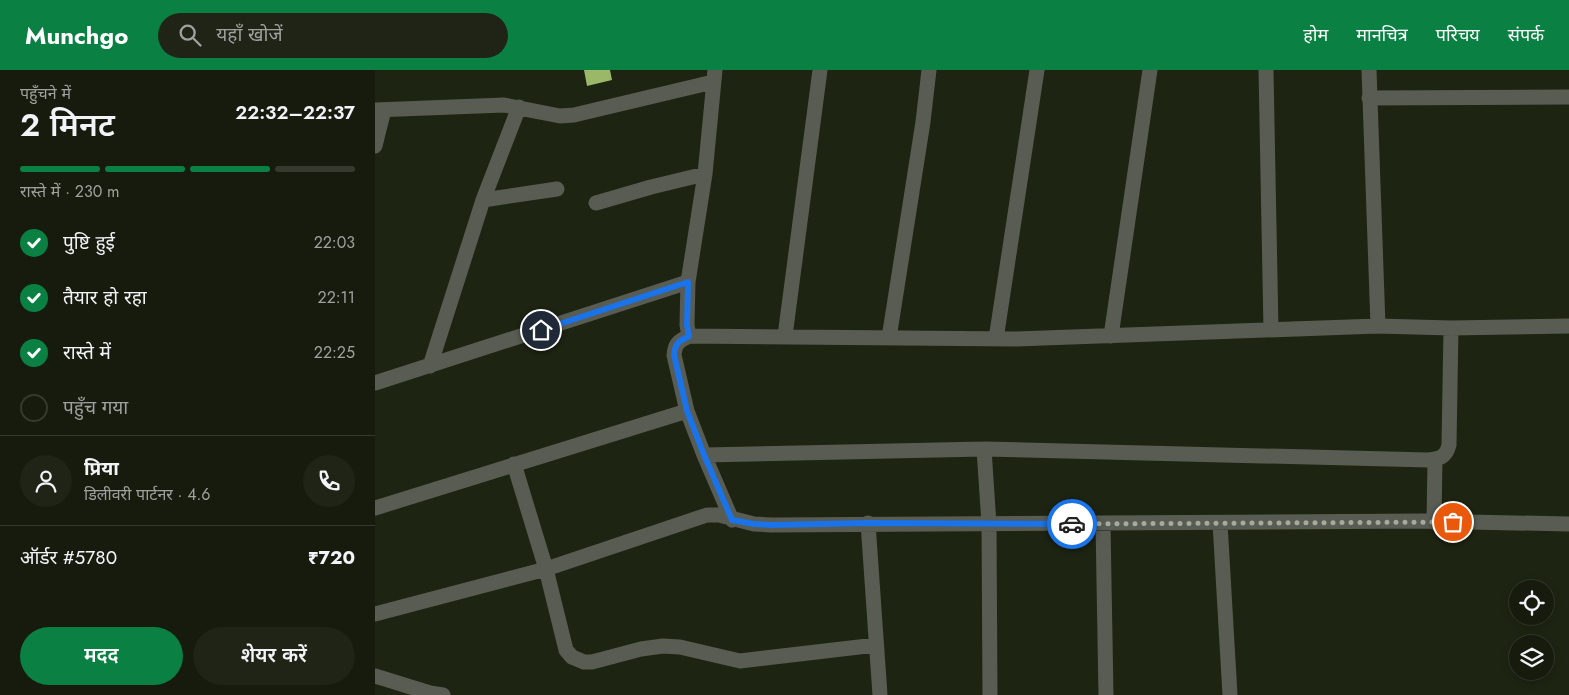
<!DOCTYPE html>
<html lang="hi">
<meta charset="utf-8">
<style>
:root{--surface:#161b0e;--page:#1f2417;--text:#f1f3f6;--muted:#9ea19e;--line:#35392e;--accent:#0b8043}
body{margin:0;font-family:Jost,"Noto Sans Devanagari",sans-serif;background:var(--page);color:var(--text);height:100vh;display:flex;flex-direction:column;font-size:19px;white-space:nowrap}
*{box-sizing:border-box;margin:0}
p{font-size:16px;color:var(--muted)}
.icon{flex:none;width:28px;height:28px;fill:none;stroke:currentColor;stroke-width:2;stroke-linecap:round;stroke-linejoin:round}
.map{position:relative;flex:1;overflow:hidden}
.drawer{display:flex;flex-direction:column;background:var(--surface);width:375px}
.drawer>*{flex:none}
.controls{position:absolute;left:1134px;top:510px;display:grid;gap:10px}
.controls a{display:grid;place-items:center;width:45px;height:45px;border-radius:50%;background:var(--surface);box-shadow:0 2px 8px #0003,0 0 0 1px var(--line);font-size:25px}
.pin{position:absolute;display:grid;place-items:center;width:42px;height:42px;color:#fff;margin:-21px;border:2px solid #fff;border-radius:50%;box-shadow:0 1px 5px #0007}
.courier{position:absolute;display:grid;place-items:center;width:50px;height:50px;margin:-25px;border:4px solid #1a73e8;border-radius:50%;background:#fff;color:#222;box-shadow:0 1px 6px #0007}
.overview em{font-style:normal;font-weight:600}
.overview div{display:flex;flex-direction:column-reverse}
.overview{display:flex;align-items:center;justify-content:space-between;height:85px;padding:0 20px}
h1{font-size:32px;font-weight:600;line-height:38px}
.bar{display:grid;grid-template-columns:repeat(4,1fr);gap:8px 5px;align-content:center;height:60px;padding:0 20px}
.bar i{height:6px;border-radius:4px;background:var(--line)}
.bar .current{background:var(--accent)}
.bar p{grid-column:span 4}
.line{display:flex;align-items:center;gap:12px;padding:0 20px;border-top:1px solid var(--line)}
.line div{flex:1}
.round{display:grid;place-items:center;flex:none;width:52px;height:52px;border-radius:26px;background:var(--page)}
ol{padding:0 20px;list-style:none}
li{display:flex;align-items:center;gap:15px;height:55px}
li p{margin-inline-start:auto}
li .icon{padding:5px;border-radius:50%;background:var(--accent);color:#fff;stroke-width:4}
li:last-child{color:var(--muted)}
li i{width:28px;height:28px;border:2px solid var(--line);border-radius:50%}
.button{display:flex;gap:10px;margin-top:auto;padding:10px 20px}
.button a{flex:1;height:58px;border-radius:30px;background:var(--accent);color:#fff;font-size:20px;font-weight:600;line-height:58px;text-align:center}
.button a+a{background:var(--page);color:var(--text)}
header{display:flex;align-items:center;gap:30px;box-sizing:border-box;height:70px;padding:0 25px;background:var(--accent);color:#fff}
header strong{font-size:24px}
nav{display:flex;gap:28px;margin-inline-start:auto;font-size:18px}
.search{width:350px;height:45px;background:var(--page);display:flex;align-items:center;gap:12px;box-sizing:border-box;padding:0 18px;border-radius:28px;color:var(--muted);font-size:19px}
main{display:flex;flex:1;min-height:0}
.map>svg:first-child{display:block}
.building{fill:#9ab867}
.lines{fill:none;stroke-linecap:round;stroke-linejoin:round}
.minor{stroke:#585c52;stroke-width:15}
.done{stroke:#a5ab9c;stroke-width:5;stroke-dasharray:0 9}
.route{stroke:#1a73e8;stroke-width:6}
</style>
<header>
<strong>Munchgo</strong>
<div class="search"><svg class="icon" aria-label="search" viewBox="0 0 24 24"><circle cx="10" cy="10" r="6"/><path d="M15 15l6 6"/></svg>यहाँ खोजें</div>
<nav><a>होम</a><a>मानचित्र</a><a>परिचय</a><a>संपर्क</a></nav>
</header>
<main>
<section class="drawer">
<div class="overview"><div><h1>2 मिनट</h1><p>पहुँचने में</p></div><em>22:32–22:37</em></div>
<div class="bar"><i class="current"></i><i class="current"></i><i class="current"></i><i></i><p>रास्ते में · 230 m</p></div>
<ol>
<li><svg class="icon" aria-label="check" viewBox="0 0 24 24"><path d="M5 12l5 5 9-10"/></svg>पुष्टि हुई<p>22:03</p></li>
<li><svg class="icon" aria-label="check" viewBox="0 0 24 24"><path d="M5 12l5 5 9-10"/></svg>तैयार हो रहा<p>22:11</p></li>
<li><svg class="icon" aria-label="check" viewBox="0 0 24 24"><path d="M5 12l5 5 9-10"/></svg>रास्ते में<p>22:25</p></li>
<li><i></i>पहुँच गया</li>
</ol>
<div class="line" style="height:90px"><a class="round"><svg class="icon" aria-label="person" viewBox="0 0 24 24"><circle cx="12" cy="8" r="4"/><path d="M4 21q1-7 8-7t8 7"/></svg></a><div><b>प्रिया</b><p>डिलीवरी पार्टनर · 4.6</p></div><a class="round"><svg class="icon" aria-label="phone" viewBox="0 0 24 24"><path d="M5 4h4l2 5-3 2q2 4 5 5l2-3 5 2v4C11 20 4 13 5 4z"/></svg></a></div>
<div class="line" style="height:65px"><div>ऑर्डर #5780</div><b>₹720</b></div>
<div class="button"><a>मदद</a><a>शेयर करें</a></div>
</section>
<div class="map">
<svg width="1194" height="625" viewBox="0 0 1194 625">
<rect width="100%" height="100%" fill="#1d2412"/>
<path class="building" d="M209,0H235L237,10L212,16Z"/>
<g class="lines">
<path class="minor" d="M891,0L896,260
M994,0L1003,256
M994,28L1194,27
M0,40L129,35L185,46L199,45L338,12
M0,76L9,40
M108,130L182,119
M221,133L276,117L330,104
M314,266L312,255L313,212L330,104L340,0
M410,266L445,0
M736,266L775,0
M514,268L548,52L554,0
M621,269L662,0
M55,296L108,130L144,37
M0,313L313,212
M609,379L614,454L615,625
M329,385L609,379L1053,390C1065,389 1071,387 1074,375L1076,258
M139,394L171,499L191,580L197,587L209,592H217L266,579L288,576L305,577L365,591L501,575
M0,438L312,341
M357,450L329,385L312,341L299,285C300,273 304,271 314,266L641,269L1003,256L1076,258L1194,256
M1059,452L1060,389
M493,453L505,625
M845,453L855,625
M728,454L731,625
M0,544L171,499L332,445H344L379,454L396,455L1046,451L1194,454
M0,606L55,623L68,625"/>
</g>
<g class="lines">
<path class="done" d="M697,454L1078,452"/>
<path class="route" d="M166,260L313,212L312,255L314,266C304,271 300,273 299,285L312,341L329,385L357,450L379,454L396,455L493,453L697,454"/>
</g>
</svg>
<div class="controls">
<a><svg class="icon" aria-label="locate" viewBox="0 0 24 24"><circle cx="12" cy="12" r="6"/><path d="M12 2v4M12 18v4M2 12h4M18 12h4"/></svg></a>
<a><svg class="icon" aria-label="layers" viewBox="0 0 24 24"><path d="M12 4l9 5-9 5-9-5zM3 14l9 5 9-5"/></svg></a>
</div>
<div class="pin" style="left:1078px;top:452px;background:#ea580c"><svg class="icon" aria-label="bag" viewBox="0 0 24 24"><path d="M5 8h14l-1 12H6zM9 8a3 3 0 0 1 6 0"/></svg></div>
<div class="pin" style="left:166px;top:260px;background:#1f2937"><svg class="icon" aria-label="home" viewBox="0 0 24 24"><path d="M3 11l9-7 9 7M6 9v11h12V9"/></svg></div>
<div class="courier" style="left:697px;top:454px"><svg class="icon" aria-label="car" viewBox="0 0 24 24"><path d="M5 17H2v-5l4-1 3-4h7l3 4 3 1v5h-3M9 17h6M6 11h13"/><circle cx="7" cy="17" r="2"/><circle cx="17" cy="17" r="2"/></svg></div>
</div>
</main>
